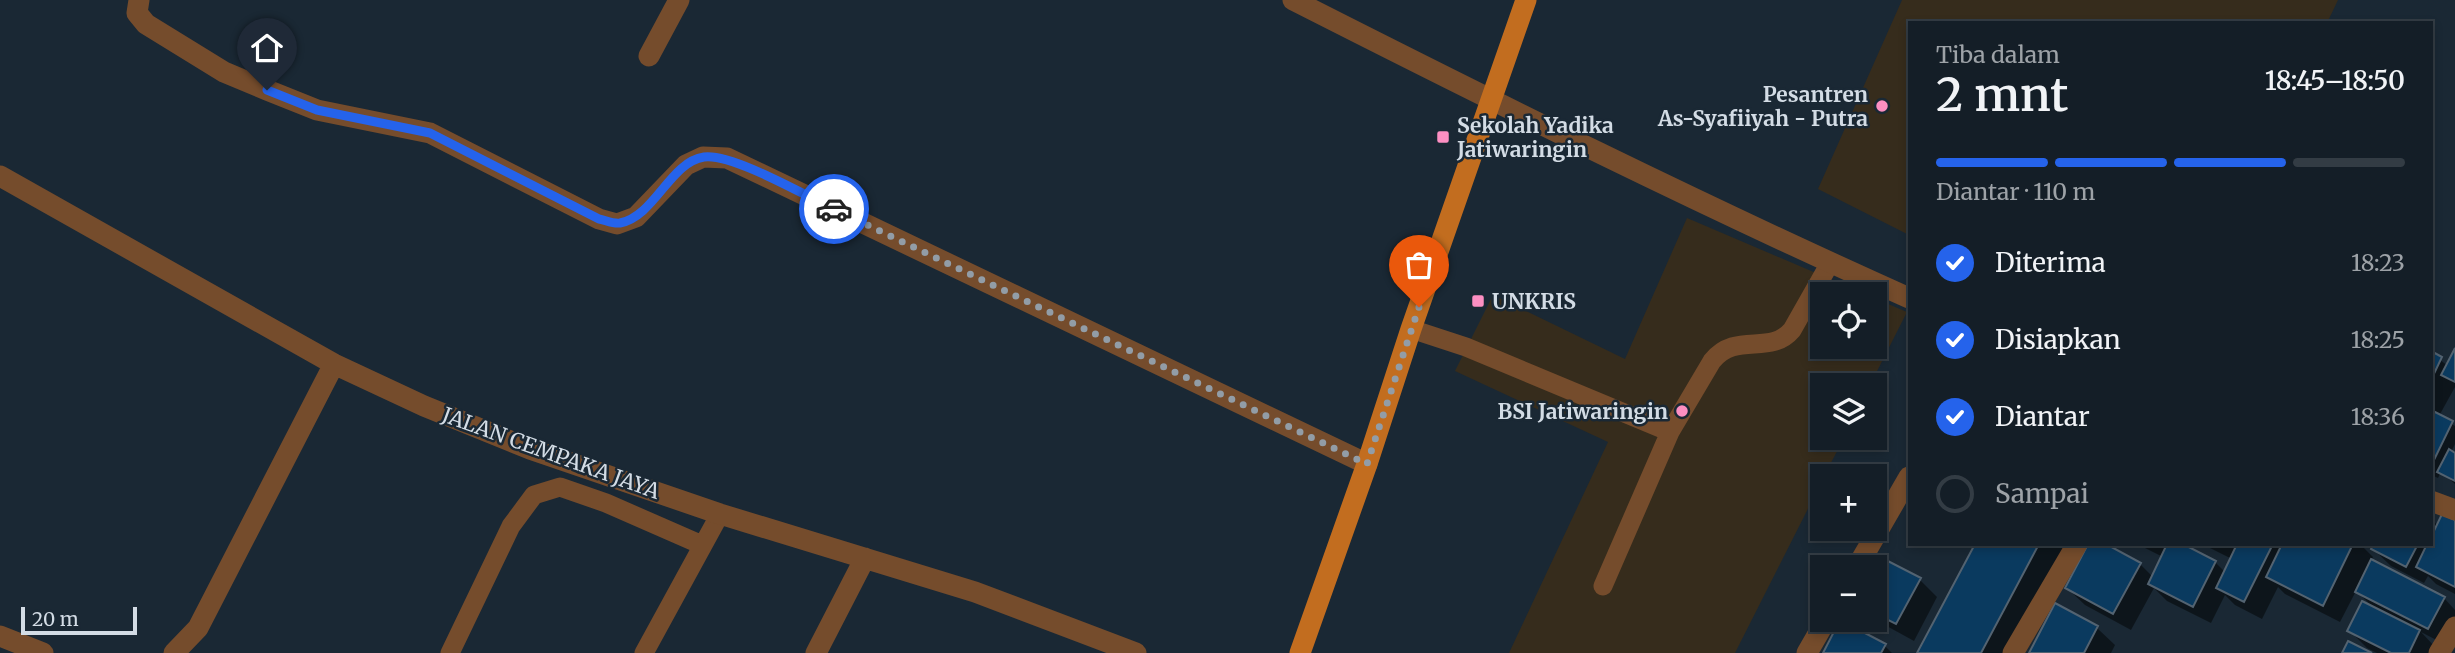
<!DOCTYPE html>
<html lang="id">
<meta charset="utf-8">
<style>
:root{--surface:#141e27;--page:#1d272f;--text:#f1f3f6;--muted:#9da2a7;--line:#333c44;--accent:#2563eb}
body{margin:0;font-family:Merriweather,serif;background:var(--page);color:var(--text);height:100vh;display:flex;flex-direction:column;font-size:26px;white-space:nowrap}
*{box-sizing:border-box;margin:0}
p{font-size:23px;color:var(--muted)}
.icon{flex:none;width:38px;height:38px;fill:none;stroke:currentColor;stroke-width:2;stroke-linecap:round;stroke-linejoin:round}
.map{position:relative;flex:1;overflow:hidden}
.sheet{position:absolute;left:1908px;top:21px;width:525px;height:525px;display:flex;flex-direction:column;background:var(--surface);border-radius:0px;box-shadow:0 4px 10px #0003,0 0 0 2px var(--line)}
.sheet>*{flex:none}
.controls{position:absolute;left:1810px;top:282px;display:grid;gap:14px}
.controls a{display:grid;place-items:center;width:77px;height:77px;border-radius:0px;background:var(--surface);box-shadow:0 4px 10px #0003,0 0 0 2px var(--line);font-size:35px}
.scale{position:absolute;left:21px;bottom:18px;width:116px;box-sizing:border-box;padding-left:7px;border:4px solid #d3dce5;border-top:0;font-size:19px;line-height:24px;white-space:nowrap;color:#d3dce5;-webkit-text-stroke:5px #1a2834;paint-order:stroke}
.pin{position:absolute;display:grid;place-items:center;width:60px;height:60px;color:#fff;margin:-72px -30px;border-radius:50% 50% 50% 0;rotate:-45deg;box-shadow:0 0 7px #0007}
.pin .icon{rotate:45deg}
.courier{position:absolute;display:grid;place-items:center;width:70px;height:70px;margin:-35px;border:5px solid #2563eb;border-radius:50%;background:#fff;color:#222;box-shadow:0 2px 9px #0007}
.headline em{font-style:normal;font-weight:600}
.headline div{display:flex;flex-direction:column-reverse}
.headline{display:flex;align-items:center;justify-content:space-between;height:119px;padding:0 28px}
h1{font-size:46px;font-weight:600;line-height:52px}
.bar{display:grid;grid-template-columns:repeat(4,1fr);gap:10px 7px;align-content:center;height:84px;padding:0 28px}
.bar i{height:9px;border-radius:5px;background:var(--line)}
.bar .on{background:var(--accent)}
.bar p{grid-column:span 4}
ol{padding:0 28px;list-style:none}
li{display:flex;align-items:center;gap:21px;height:77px}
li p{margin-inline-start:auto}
li .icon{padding:7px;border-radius:50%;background:var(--accent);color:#fff;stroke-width:4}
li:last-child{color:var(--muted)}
li i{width:38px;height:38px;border:4px solid var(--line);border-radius:50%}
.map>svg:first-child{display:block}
.education{fill:#362c1c}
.shadow{fill:#0007}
.building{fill:#0a3a5f;stroke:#536371;stroke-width:2}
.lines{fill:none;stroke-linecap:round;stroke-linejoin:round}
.lane{stroke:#754c2c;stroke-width:19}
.street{stroke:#754c2c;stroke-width:21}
.primary{stroke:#c26d1f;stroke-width:21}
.done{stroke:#929da7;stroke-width:7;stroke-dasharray:0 12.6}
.route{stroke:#2563eb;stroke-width:9}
.poi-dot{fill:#fc8fc2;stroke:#1a2834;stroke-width:2.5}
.labels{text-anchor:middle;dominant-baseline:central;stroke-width:5;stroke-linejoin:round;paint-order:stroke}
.poi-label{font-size:21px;font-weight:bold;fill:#d3dce5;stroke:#1a2834;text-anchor:end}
.street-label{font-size:21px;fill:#d3dce5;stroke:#1a2834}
</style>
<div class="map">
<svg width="2455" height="653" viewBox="0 0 2455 653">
<rect width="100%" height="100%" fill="#1a2834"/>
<path class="education" d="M1902,0H2338L2327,23H1909V235L1818,189Z
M1687,218L1865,294H1822V346H1874V298L1907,312L1870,385H1822V438H1844L1824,476H1822V481L1735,653H1509L1608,442L1455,371L1493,295L1625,359Z"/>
<path class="shadow" d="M2455,352V387L2439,416L2455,426V444L2451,452L2455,454V484L2441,472L2438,478L2431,475V353L2448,366Z
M2431,518L2438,526L2455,522V594L2436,584L2428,576L2424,583L2391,566L2373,549L2375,544H2431Z
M1977,544H2082L2024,653H1919Z
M2137,544H2183L2215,562L2225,572L2232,559L2202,544H2360L2373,557L2371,561L2444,598L2455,610V628L2446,645L2421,632L2437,649L2435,653H2377L2367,648L2349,630L2373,607L2356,591L2340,622L2285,594L2278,587L2262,619L2235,605L2225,595L2211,623L2167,601L2154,588L2131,630L2085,605L2067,588L2140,564L2153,577L2163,557Z
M1874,572L1919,579L1937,597L1914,641L1874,619Z
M2056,606L2097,628L2115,645L2111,653H2031Z
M1885,646L1892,653H1825Z"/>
<path class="building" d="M2455,348V382L2441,375Z
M2431,351L2442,357L2431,380Z
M2431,410L2453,421L2431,466Z
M2449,449L2455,453V481L2437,472Z
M2442,514L2455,520V587L2416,567L2427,544H2431V537Z
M1975,544H2039L1981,653H1917Z
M2088,544H2106L2141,563L2113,614L2065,588Z
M2167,544H2183L2216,561L2193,607L2148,584Z
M2237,544H2273L2244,602L2216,588Z
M2282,544H2353L2323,606L2266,577Z
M2373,544H2418L2406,567L2371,549Z
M1880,557L1921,578L1896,624L1874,613V568Z
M2371,559L2445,597L2428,629L2355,592Z
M2362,601L2420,630L2409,653H2391L2347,631Z
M2055,603L2098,626L2084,653H2029Z
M1840,620L1886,644L1881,653H1823Z
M2348,641L2372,653H2342Z"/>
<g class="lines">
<path class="lane" d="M1411,329L1466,347L1670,432
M1603,586L1670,432L1712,361C1736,331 1770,356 1792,330L1830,263
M450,653L511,526L534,495L560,487L606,503L702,545
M644,653L720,514"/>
<path class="street" d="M139,0L137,13L146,24L224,72L267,90L317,110L430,133L599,219L617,224L636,217L686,165L703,157L727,158L1367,464
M1293,0C1496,103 1701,205 1909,298
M649,56L679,0
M0,176L334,364L424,406L530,449L720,514L975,592L1136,653
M2431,501L2455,510
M1857,567L1909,477
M0,636L43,653
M174,653L198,628L334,364
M816,653L865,558
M1807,653L1826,620
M2013,653L2077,544
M2439,653L2455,627"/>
<path class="primary" d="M1300,653L1367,464L1411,329L1526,0"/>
</g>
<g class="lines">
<path class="done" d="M834,209L1367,464L1419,307"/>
<path class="route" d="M267,90L317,110L430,133L599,219C605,220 613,224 620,223C655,216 670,162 704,157C732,153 806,196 834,209"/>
</g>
<g class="poi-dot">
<circle cx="1882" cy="106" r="7"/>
<rect x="1436" y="130" width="14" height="14" rx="3.5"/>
<rect x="1471" y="294" width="14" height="14" rx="3.5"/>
<circle cx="1682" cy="411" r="7"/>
</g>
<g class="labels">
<g class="poi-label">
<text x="1868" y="94">Pesantren<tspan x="1868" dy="24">As-Syafiiyah - Putra</tspan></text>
<text x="1457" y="125" text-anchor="start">Sekolah Yadika<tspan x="1457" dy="24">Jatiwaringin</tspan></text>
<text x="1492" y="301" text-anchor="start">UNKRIS</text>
<text x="1668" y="411">BSI Jatiwaringin</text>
</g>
<g class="street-label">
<text transform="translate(551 453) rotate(20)">JALAN CEMPAKA JAYA</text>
</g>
</g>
</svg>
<div class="controls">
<a><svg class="icon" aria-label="locate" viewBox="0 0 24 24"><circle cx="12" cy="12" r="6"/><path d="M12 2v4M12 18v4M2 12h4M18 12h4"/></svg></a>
<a><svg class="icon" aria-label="layers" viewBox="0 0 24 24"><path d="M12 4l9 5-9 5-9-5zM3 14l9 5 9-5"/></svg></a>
<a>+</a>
<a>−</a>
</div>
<div class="scale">20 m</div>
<div class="pin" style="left:1419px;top:307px;background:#ea580c"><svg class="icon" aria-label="bag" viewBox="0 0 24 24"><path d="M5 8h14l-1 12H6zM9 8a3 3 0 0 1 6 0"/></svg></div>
<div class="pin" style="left:267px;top:90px;background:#1f2937"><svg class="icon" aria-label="home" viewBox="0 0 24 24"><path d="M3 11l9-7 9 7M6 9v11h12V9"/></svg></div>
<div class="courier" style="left:834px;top:209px"><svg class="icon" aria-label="car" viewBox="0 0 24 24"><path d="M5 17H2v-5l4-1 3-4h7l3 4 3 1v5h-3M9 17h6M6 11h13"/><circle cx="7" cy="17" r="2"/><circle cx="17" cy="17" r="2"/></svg></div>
<section class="sheet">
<div class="headline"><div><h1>2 mnt</h1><p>Tiba dalam</p></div><em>18:45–18:50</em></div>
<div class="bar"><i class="on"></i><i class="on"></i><i class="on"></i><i></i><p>Diantar · 110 m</p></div>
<ol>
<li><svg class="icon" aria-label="check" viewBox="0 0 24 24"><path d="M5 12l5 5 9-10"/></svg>Diterima<p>18:23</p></li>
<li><svg class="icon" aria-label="check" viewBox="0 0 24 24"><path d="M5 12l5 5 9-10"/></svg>Disiapkan<p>18:25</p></li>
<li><svg class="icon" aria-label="check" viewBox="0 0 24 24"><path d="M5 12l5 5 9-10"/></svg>Diantar<p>18:36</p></li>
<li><i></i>Sampai</li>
</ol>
</section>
</div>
